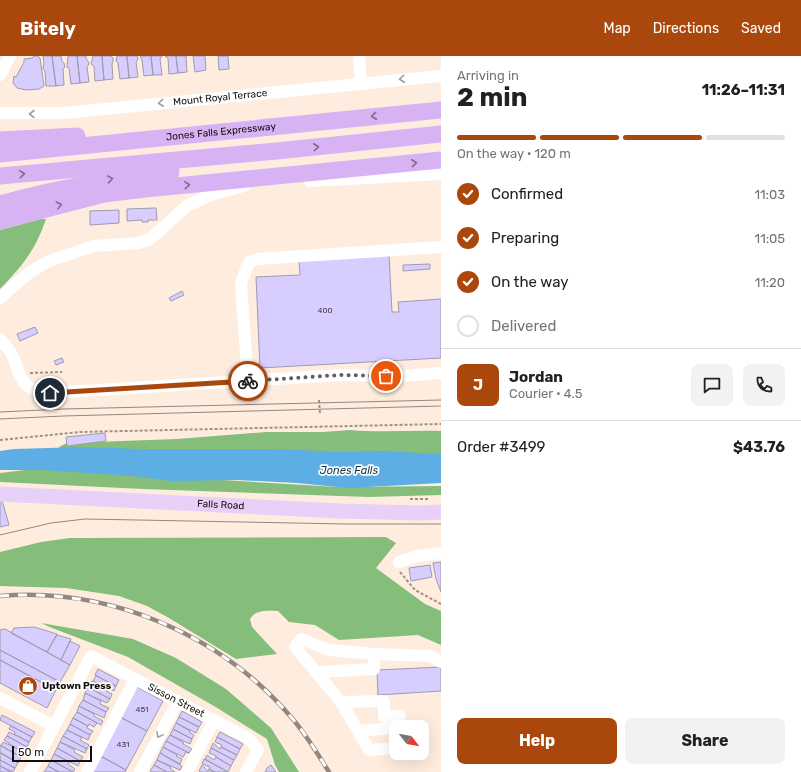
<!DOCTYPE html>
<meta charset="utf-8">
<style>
:root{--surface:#fff;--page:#f2f2f2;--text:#202124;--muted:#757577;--line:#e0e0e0;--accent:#aa470c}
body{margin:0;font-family:Rubik,sans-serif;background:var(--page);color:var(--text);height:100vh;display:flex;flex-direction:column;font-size:15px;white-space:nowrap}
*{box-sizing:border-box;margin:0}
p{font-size:13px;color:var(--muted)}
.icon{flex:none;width:22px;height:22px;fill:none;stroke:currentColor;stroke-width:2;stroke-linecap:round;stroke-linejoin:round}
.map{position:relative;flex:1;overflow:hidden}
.sheet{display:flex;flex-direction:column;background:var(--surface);width:360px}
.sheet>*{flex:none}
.needle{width:26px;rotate:121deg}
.buttons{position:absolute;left:389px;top:664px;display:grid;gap:8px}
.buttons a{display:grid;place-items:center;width:40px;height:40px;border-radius:8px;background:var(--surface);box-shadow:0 4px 16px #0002;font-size:20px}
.scale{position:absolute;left:12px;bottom:10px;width:80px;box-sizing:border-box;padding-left:4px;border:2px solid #140e0a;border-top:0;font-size:11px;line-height:14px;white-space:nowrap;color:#140e0a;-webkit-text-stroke:3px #fefefe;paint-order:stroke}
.pin{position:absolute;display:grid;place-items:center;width:34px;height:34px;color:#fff;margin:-17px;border:2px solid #fff;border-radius:50%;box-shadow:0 1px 4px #0007}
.courier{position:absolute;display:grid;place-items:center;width:40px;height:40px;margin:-20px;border:3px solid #aa470c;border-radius:50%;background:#fff;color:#222;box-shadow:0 1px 5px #0007}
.overview em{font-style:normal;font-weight:700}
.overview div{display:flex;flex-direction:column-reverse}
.overview{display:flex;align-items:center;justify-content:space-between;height:68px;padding:0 16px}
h1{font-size:26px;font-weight:700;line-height:30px}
.bar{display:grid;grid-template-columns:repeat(4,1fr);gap:6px 4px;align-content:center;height:48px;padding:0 16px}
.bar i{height:5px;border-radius:3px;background:var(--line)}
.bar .on{background:var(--accent)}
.bar p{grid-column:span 4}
.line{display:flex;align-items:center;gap:10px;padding:0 16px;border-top:1px solid var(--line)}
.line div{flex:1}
.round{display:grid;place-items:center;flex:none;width:42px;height:42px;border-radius:8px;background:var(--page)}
ol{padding:0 16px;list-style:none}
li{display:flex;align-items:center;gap:12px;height:44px}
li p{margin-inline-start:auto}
li .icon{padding:4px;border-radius:50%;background:var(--accent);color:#fff;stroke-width:4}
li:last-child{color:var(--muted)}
li i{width:22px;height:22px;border:2px solid var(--line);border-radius:50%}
.action{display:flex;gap:8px;margin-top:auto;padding:8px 16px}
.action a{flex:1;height:46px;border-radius:8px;background:var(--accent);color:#fff;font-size:16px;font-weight:700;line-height:46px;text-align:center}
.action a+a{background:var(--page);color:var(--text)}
header{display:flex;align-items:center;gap:24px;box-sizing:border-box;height:56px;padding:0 20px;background:var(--accent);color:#fff}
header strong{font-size:19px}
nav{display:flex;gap:22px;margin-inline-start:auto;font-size:14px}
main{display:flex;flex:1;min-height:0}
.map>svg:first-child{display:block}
.forest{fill:#84be7a}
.water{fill:#5caee4}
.building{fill:#d7ceff;stroke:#9e9bad}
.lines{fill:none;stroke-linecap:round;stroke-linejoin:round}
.path{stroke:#9d9187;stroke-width:2;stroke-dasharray:3 2;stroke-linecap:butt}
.minor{stroke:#fff;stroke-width:12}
.major{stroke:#e8d1f8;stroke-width:15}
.highway{stroke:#d8b3f4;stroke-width:17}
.tram{stroke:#93877e;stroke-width:1}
.rail-casing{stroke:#93877e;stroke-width:4.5}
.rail{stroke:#fefefe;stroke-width:3;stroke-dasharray:9;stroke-linecap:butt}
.oneway{stroke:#a19f9d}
.oneway2{stroke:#80698b}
.done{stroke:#665c55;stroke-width:4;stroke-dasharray:0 7.2}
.route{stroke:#aa470c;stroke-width:5}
.labels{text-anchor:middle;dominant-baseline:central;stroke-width:3.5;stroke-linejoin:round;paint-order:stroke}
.number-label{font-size:8px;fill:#453e47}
.street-label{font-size:10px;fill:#140e0a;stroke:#fefefe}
.poi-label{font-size:10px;font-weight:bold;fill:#140e0a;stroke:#fefefe;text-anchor:start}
.water-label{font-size:11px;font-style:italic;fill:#11344b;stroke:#fefefe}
</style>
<header>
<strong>Bitely</strong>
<nav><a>Map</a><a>Directions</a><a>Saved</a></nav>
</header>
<main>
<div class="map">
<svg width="441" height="716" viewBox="0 0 441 716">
<rect width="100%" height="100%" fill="#feeddf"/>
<path class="forest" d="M41,163H46C35,195 23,209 0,233V174Z
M350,374C380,377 411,374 441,375V402L61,397L59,391L67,387L177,383L267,376H323Z
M50,411L172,421L338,431L441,430V439L369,441L143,433L0,426V417Z
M386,481L396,487L376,512L425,548L441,555V589L418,579L339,584L315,569L289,566L278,555C268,555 256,553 250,563L252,571L277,598L236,603L169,562L147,550L119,540L66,532L0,530V496L41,486L70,482Z
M41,567L133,583L176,602L226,633L271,672L299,716H279L275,709L267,683L214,650L128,601L52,572Z"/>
<path class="water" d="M82,391L140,393H276L341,396L380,395L441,398V427L348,432L297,427L237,424L171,425L133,420L43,414H0V395L14,393Z"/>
<path class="building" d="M34,0H37L40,2L44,30L39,33L26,34L17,32L13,27L14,20L16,21L24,6V3L32,2Z
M43,0H52L56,30H46L45,15L43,13L44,7Z
M52,0H61L62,5L64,7L65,11L63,13L64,29L56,30Z
M68,0H77L80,27L71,28L69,12L67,11Z
M77,0H86V3L88,5L89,8L87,11L89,26L80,27Z
M93,0H102L104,24L95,25L94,10L91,8Z
M102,0H111L113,2V6L112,8L113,23L104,24Z
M117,0H127L129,22L120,23L118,7L116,5Z
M127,0H137L138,3L136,6L138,21L129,22Z
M140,0H151L153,19L144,20L142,4Z
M151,0H162L160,3L162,19H153Z
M165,0H176L178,17L169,18L168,2Z
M176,0H187L186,1L187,16L178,17Z
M193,0H205L206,14L195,16Z
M218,0H228L229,13L219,14Z
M156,152L157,164H148V166H142V164L127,165V153Z
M119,154V167L90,169V155Z
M389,199L392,256H399L398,246L441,243V302L260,312L256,221L300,219L299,204Z
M430,208V213L403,215V209Z
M182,235L184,239L171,245L169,242Z
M35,271L38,277L20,285L17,278Z
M62,302L64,306L56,309L54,305Z
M105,377L106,385L67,390L66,381Z
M2,444L9,469L0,471V445Z
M441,506V536L436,523L433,507Z
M430,509L432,521L411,525L409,512Z
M34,571L57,578L47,596L11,577L14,572Z
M5,573L70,609L60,626L0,594V574Z
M57,579L71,583L61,604L47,596Z
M70,585L80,590L70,609L61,604Z
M0,594L60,626L56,634L0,604Z
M0,604L56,634L47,652L0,627Z
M441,611V635L378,639L377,614Z
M98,613L119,624L116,630L95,619Z
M95,619L116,630L114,635L93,625L96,620Z
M92,625L108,633L106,635L112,638L110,643L88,631Z
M88,631L110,643L107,647L85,637Z
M137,631L163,645L147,675L120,661Z
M85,637L101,645L100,648L109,652L106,656L83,644Z
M83,644L106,656L104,662L79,650Z
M79,650L94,658V660L103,665L101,669L77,656Z
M182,655L202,666L199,671L179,661Z
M77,656L97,667L94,671L89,668L88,670L73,662Z
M2,659L35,676L32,681L0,664Z
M120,661L147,675L126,714L100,700Z
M179,661L199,671L196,677L176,667Z
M73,662L88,670L87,672L93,675L90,679L70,668Z
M176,667L190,675L189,676L194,679L192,683L173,673Z
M70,668L90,679L88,684L67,674Z
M11,670L32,681L29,686L14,678L15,676L9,673Z
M173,673L192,683L190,688L170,679Z
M67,674L82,682L80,684L89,689L87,693L63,680Z
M9,676L29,686L27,691L7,680Z
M220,676L243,688L240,693L217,681Z
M170,679L184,687L183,688L192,693L189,697L166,685Z
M7,680L27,691L24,696L9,688V687L4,684Z
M63,680L87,693L85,697L60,686Z
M217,681L240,693L237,699L221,691L222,689L215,686Z
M166,685L189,697L186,696L183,701L163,691Z
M3,686L24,696L21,701L1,690Z
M60,686L75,694L74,696L83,701L80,705L57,692Z
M213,687L220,693L221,691L237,699L234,704L211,692Z
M0,689L21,701L18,707L0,696Z
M163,691L177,699L176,700L182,703L180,708L160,697Z
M57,692L80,705L78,710L54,698Z
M211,692L234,704L231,710L216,701V700L209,697Z
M0,697L18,707L15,712L0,704Z
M160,697L182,710L180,714L157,704Z
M54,698L69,706L68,708L75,713L73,716L51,704Z
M207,699L214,704L216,701L231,710L228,716L205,703Z
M101,700L126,714L125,716H92Z
M204,703L228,716H215L209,713L210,711L202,708Z
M0,704L15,712L13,716L0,710Z
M51,704L73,716H59L48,710Z
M157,704L171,711L170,712L175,716H167L154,709Z
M154,709L167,716H152L150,715Z
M202,709L208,715L209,713L215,716H201L199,715Z
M271,709L276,716H265L267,712Z
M0,710L11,716H0Z
M48,710L59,716H44Z"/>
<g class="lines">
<path class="path" d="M30,317L62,316
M319,344L320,358
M0,384L79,376L441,368
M410,443H430
M400,516L415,534L441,548"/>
<g class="minor">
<path d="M359,0L361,27"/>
<path d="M0,19L10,0"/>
<path id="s1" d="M0,57H64L441,20"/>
<path d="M310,125L441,118"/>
<path d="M0,242L30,216L49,205L94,190L139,187L150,183L187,150L210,139L244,130"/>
<path d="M0,283C3,287 7,291 10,295C23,320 16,333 50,337L340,319L401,320L441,317"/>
<path d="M248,325L241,228L247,210L250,206L257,203L441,191"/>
<path d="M399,506L418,500L441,497"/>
<path d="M317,616L374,613V598"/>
<path d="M0,642L54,670"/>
<path d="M341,646L384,645V661L400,660"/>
<path d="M358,675L396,672"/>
<path d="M396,692L369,694L341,646L295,591L301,583L329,594L374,598L430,600L441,606"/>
<path id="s2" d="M30,716L91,600L248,682L258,694L246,716"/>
<path d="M87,716L135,623"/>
<path d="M140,716L178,645"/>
<path d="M187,716L214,664"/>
</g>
<path class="major" id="s3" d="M0,438L340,455L421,457L441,456"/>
<g class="highway">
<path d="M0,84L77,80"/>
<path id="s4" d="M0,98L441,54"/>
<path d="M0,120L277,95L441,78"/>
<path d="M0,148C56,132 113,123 171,116"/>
<path d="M0,165L104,138L145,133L441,104"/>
</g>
<path class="tram" d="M0,356L63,353L441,344
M0,363L63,360L441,350
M0,479L51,467L85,463L346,468H441"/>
<defs>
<path id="rail" d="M0,540C109,531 220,578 291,661C306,678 317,697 329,716"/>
</defs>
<use href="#rail" class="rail-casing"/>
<use href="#rail" class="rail"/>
</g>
<defs><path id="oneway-chevron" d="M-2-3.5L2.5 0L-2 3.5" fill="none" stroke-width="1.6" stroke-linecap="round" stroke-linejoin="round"/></defs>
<g class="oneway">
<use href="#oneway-chevron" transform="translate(402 23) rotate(174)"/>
<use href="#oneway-chevron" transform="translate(161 47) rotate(174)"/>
<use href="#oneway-chevron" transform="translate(32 58) rotate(-180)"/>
<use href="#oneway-chevron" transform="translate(159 679) rotate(118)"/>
</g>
<g class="oneway2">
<use href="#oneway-chevron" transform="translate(374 60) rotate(174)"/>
<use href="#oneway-chevron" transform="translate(316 91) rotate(-6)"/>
<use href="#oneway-chevron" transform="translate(414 107) rotate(-6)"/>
<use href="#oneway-chevron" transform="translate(22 118) rotate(-5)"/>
<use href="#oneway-chevron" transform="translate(110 123) rotate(-10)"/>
<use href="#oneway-chevron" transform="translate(187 129) rotate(-5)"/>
<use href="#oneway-chevron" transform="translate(59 149) rotate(-14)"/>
</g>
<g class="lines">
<path class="done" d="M248,325L340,319L386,320"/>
<path class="route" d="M50,337L248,325"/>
</g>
<defs>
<symbol id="shop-disc" viewBox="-11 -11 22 22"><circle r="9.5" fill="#aa470c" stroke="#fefefe"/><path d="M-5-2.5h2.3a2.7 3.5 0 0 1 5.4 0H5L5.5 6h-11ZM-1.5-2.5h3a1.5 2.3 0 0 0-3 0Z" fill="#fff"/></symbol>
</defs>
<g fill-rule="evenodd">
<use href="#shop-disc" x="17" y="619" width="22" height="22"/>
</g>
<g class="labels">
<g class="number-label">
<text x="325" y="254">400</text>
<text x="142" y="653">451</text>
<text x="123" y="688">431</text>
</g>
<g class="street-label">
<text stroke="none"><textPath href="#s1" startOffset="221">Mount Royal Terrace</textPath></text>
<text stroke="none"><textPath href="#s4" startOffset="222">Jones Falls Expressway</textPath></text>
<text stroke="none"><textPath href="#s3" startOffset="221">Falls Road</textPath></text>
<text stroke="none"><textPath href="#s2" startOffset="227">Sisson Street</textPath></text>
</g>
<g class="poi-label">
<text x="42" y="630">Uptown Press</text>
</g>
<g class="water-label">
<text x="349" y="414">Jones Falls</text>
</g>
</g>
</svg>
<div class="buttons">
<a><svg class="needle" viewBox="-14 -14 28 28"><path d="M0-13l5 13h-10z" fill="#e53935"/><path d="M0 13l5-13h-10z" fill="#757577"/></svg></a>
</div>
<div class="scale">50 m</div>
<div class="pin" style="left:386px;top:320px;background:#ea580c"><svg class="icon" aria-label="bag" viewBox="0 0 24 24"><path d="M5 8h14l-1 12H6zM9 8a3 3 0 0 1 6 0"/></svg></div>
<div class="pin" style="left:50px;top:337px;background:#1f2937"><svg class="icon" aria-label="home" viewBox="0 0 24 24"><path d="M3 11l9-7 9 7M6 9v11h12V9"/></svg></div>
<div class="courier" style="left:248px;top:325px"><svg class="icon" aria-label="bike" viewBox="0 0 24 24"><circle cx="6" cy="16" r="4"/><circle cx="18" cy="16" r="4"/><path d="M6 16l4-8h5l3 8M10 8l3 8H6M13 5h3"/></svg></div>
</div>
<section class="sheet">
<div class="overview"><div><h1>2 min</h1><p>Arriving in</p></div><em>11:26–11:31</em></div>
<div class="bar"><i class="on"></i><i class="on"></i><i class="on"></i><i></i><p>On the way · 120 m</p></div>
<ol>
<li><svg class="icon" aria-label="check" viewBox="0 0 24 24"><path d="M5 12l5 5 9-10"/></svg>Confirmed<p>11:03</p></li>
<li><svg class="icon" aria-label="check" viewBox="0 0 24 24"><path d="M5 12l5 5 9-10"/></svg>Preparing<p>11:05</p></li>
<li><svg class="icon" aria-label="check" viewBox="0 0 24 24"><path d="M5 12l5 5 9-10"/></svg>On the way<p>11:20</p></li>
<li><i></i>Delivered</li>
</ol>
<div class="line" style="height:72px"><b class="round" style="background:var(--accent);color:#fff">J</b><div><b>Jordan</b><p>Courier · 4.5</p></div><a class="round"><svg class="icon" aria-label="chat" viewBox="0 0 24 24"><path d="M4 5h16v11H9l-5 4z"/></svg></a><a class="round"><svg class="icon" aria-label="phone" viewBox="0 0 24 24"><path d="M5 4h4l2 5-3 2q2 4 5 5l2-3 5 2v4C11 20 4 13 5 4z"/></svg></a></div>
<div class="line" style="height:52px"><div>Order #3499</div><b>$43.76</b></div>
<div class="action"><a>Help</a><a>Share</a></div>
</section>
</main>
